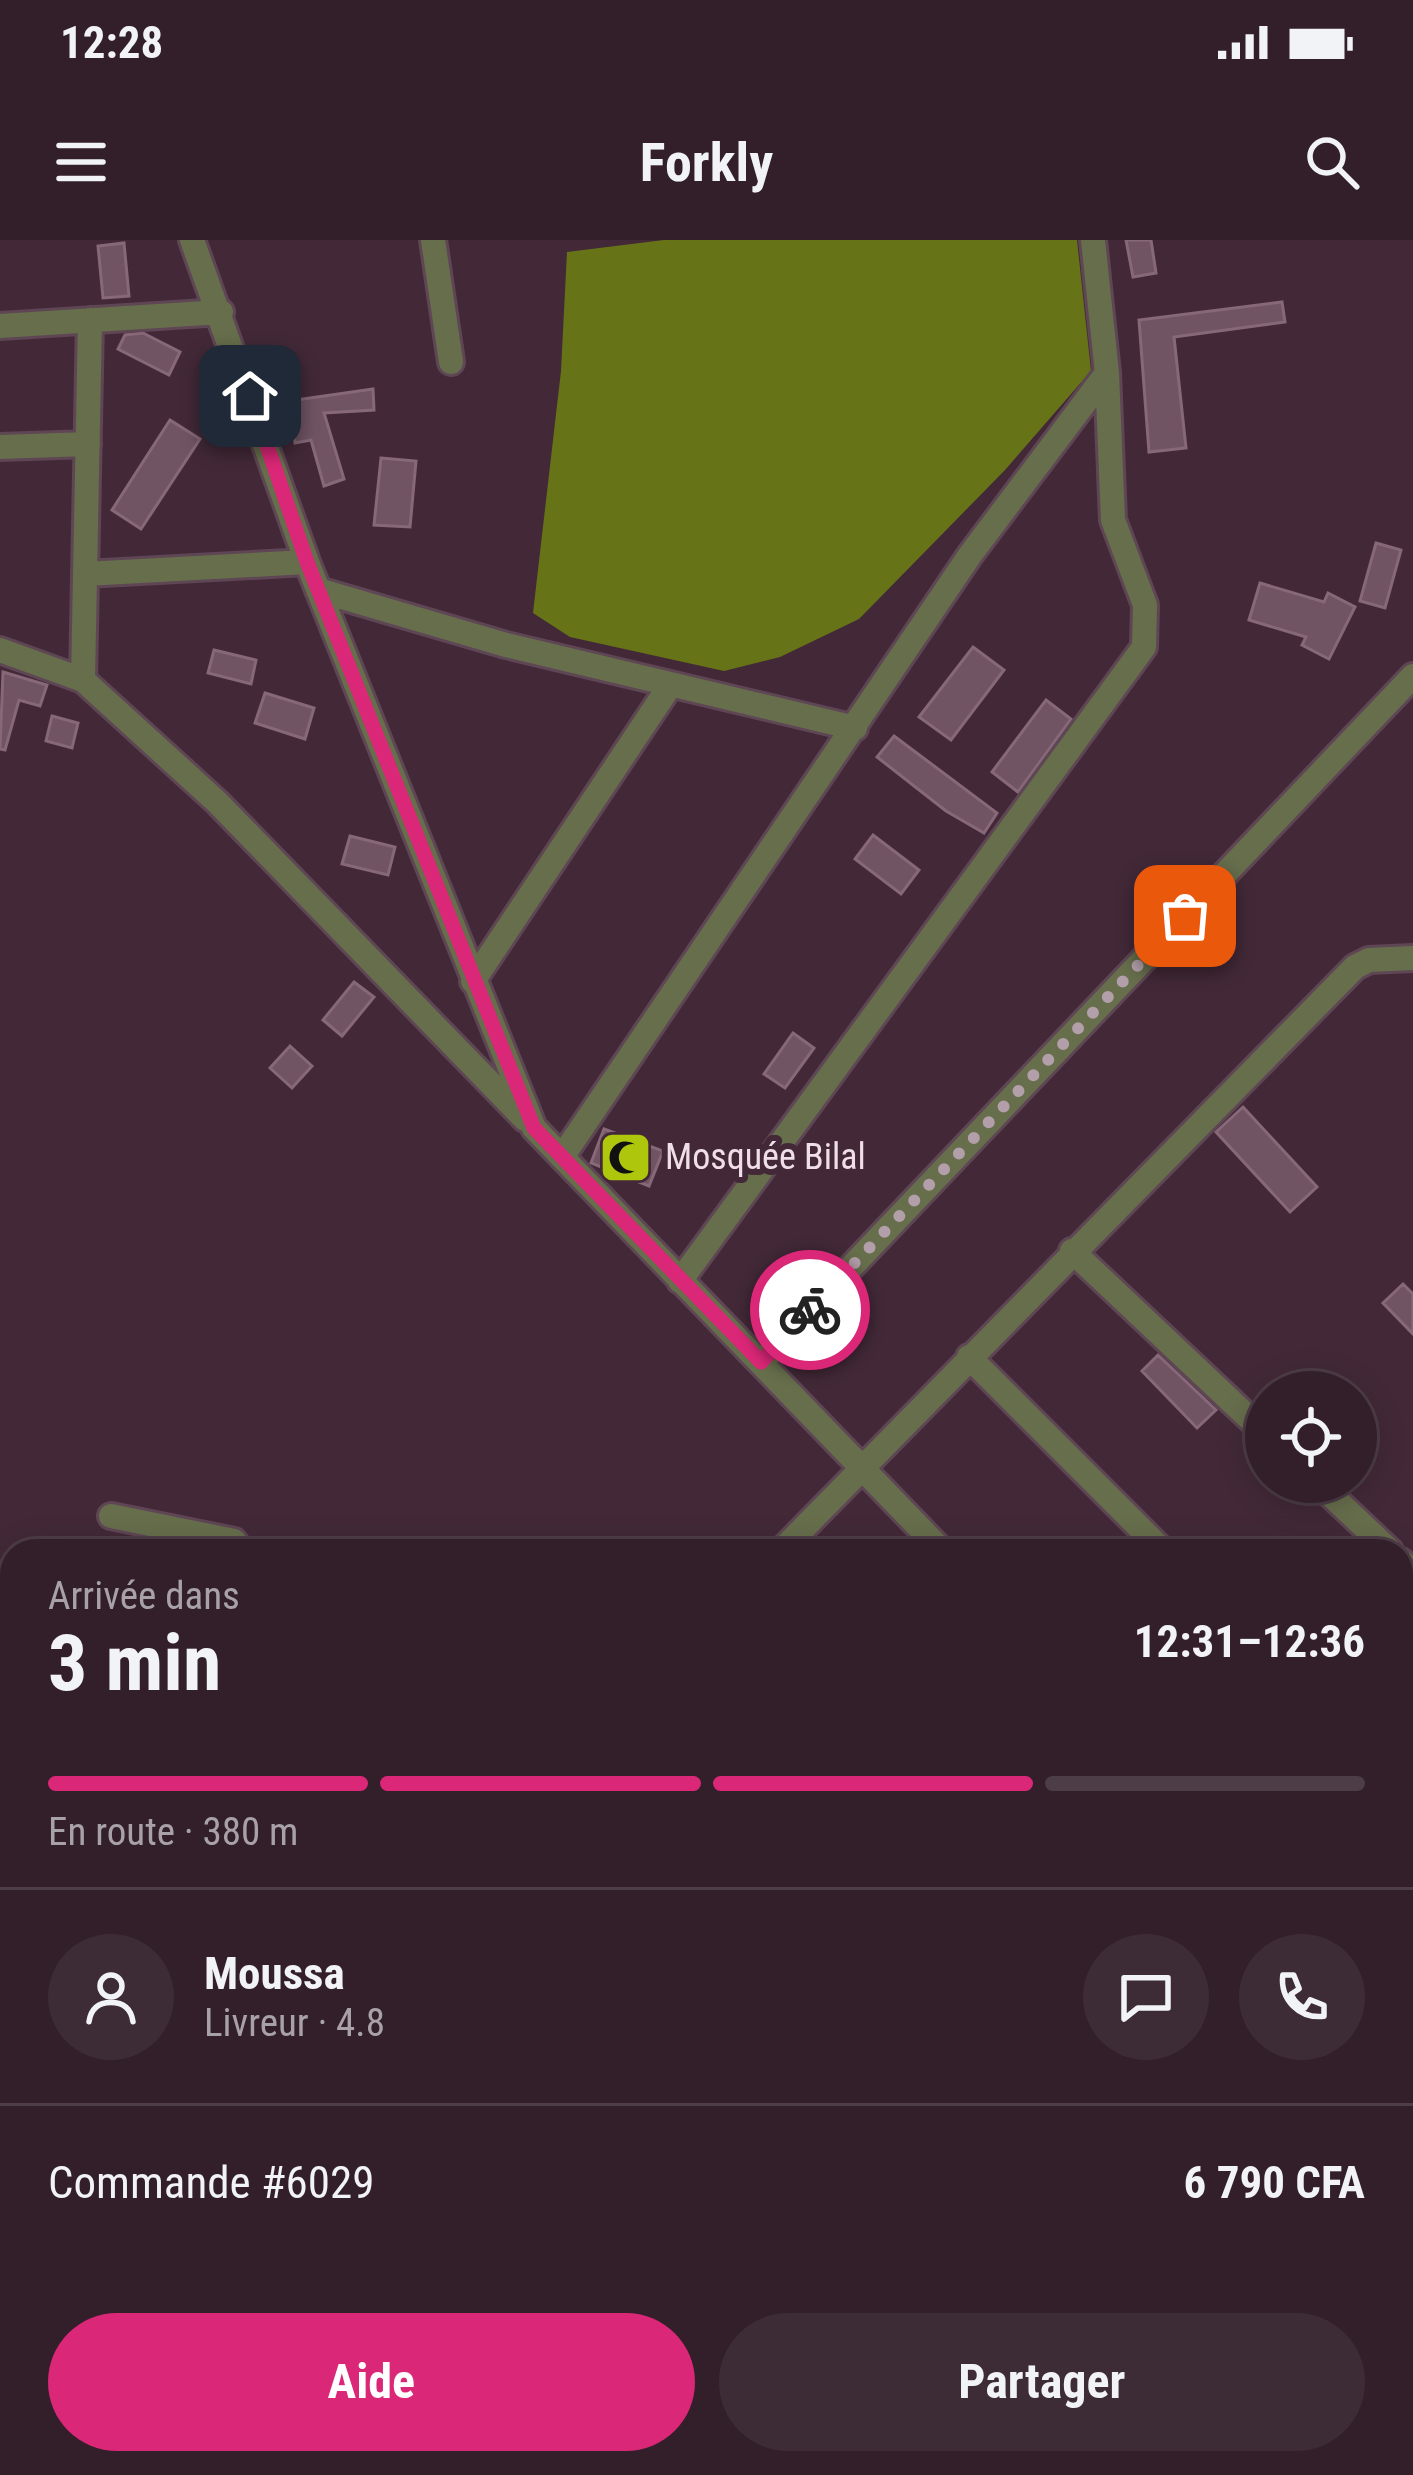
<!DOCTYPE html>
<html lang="fr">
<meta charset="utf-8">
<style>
:root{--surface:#321f2a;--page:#3d2c36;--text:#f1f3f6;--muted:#a8a2a8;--line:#4d3d47;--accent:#db2777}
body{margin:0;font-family:"Roboto Condensed",sans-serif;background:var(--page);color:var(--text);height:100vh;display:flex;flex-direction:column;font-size:45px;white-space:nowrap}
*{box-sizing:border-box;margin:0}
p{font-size:39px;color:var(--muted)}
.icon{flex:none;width:66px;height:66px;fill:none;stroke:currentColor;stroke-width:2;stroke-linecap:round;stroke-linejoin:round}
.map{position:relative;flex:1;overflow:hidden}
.details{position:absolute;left:0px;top:1299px;width:1413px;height:936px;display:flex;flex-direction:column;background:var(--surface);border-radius:36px 36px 0 0;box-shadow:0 6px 30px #0003,0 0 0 3px var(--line)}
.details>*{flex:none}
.controls{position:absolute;left:1245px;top:1131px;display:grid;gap:24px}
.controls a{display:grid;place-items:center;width:132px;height:132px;border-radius:50%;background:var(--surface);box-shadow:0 6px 30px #0003,0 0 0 3px var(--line);font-size:60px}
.pin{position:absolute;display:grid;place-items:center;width:102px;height:102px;color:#fff;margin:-51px;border-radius:24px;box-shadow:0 6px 18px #0006}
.courier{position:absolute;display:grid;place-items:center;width:120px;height:120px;margin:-60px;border:9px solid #db2777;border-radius:50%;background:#fff;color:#222;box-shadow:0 3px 15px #0007}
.summary em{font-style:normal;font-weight:700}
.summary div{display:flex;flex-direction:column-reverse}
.summary{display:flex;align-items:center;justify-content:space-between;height:204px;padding:0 48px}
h1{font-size:78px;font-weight:700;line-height:90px}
.bar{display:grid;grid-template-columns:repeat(4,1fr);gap:18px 12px;align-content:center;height:144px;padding:0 48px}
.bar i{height:15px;border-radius:9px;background:var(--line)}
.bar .selected{background:var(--accent)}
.bar p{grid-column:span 4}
.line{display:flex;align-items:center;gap:30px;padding:0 48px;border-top:3px solid var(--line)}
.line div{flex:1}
.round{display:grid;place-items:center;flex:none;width:126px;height:126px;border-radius:63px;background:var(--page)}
.action{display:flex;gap:24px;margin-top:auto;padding:24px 48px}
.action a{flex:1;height:138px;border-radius:72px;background:var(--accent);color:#fff;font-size:48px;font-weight:700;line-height:138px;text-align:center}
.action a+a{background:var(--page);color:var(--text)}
.status{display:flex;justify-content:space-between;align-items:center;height:84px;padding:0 60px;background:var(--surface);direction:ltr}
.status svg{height:33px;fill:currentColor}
header{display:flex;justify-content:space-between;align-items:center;height:156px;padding:0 48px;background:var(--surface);font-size:54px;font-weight:700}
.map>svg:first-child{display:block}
.forest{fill:#667417}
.building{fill:#705464;stroke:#866878;stroke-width:3}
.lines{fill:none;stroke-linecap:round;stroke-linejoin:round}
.street-casing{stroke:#5f4654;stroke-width:30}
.secondary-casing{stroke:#5f4654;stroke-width:36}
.street{stroke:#676e4c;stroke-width:24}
.secondary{stroke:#848f58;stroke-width:30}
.done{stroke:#b39faa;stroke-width:12;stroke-dasharray:0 21.6}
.route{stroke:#db2777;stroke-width:15}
.labels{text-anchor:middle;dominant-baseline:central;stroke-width:12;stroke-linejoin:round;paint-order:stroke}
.poi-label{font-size:36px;fill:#f0dfe8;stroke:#432938;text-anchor:start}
</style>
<div class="status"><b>12:28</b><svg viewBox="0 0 49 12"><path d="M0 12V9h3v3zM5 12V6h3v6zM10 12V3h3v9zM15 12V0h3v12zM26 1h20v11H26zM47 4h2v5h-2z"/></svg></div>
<header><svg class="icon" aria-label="menu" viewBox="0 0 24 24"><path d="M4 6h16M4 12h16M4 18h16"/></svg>Forkly<svg class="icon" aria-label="search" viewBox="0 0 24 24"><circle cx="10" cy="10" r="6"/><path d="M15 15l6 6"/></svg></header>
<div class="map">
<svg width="1413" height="2235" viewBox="0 0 1413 2235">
<rect width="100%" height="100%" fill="#432938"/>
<path class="forest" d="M664,0H1077L1091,131L1005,230L859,379L780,417L724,431L570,397L533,373L561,131L567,12Z"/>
<path class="building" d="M1126,0H1151L1156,33L1133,37Z
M124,3L129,56L103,58L98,6Z
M1282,62L1285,82L1174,97L1186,208L1149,212L1139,80Z
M143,93L180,112L169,135L118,109L125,95Z
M373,149L374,170L324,173L344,239L324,246L311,200L295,203L289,161Z
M170,180L200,199L141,289L112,270Z
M381,218L416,221L410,287L374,285Z
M1376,303L1401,310L1385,368L1360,361Z
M1260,343L1324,362L1328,353L1355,367L1329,419L1302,405L1306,397L1249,380Z
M973,407L1004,430L951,500L919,477Z
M214,410L256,420L251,444L208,433Z
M3,432L47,445L40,466L19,460L5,510L0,509Z
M265,453L314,468L305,499L255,483Z
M1046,460L1071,479L1018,552L992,532Z
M52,476L78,483L72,508L46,501Z
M894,496L997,573L984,593L946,571L877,517Z
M873,595L919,630L901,654L855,619Z
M350,596L395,607L388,635L342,624Z
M354,742L374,757L342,796L323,780Z
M793,793L814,808L785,848L764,834Z
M290,806L312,826L292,848L270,828Z
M1243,867L1317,947L1290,972L1216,892Z
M604,889L663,911L649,946L591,923Z
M1403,1044L1413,1054V1094L1383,1063Z
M1158,1115L1216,1170L1197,1188L1142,1131Z"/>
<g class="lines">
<defs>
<path id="street" d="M192,0L307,322L534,888L942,1311
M433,0L451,122
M0,86L221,72
M0,207L88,204
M85,334L307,322
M318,350L506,405L855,488
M0,410L83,440L217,562L525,879
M83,440L90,80
M473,741L669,447
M562,917L970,315L1107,133
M1072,1011L1266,1194
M680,1041L1144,407L1145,365L1113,280L1107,133L1093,0
M969,1117L1163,1311
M761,1122L1413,436
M1317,1242L1390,1311
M111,1276L234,1301L241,1311
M781,1311L1355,727L1369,720L1413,718
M1401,1321L1413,1332
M0,1378L12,1382
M1401,1726L1411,1690
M1401,1846L1413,1849
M1401,2103L1413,2058
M572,2223L604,2235
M79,2235L81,2223
M1363,2235L1366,2223"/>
<path id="secondary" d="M1401,1392L1413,1375
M752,2235L764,2223"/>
</defs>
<use href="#street" class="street-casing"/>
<use href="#secondary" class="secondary-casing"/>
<use href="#street" class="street"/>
<use href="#secondary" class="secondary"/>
</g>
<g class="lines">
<path class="done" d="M810,1070L1185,676"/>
<path class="route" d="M250,156L307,322L534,888L761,1122L810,1070"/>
</g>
<defs>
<symbol id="mosque-square" viewBox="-11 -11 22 22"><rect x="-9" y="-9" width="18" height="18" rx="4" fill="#aec60c" stroke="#432938"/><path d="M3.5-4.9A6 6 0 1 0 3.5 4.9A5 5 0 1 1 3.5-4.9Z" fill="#111"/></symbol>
</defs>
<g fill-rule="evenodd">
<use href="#mosque-square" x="596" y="888" width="59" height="59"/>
</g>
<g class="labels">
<g class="poi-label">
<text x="665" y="917">Mosquée Bilal</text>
</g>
</g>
</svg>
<div class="controls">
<a><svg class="icon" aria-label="locate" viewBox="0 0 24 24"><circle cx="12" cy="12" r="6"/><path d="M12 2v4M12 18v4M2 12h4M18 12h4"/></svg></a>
</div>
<div class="pin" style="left:1185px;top:676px;background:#ea580c"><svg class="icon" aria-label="bag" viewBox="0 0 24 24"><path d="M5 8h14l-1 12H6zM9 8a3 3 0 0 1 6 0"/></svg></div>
<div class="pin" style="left:250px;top:156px;background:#1f2937"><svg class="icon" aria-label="home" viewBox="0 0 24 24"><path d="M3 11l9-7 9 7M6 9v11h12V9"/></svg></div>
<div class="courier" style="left:810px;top:1070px"><svg class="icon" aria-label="bike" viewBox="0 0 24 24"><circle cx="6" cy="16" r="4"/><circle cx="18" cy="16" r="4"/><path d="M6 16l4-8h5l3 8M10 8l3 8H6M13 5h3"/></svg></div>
<section class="details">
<div class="summary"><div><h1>3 min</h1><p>Arrivée dans</p></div><em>12:31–12:36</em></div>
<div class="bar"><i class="selected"></i><i class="selected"></i><i class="selected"></i><i></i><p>En route · 380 m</p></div>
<div class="line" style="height:216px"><a class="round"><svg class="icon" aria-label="person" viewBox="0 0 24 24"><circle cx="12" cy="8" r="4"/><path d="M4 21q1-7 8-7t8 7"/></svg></a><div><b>Moussa</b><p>Livreur · 4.8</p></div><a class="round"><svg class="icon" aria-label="chat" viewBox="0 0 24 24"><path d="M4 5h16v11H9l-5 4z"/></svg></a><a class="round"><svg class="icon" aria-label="phone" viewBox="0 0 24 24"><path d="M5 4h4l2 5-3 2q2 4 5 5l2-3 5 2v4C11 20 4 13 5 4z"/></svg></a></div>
<div class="line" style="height:156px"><div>Commande #6029</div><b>6 790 CFA</b></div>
<div class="action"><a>Aide</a><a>Partager</a></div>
</section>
</div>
